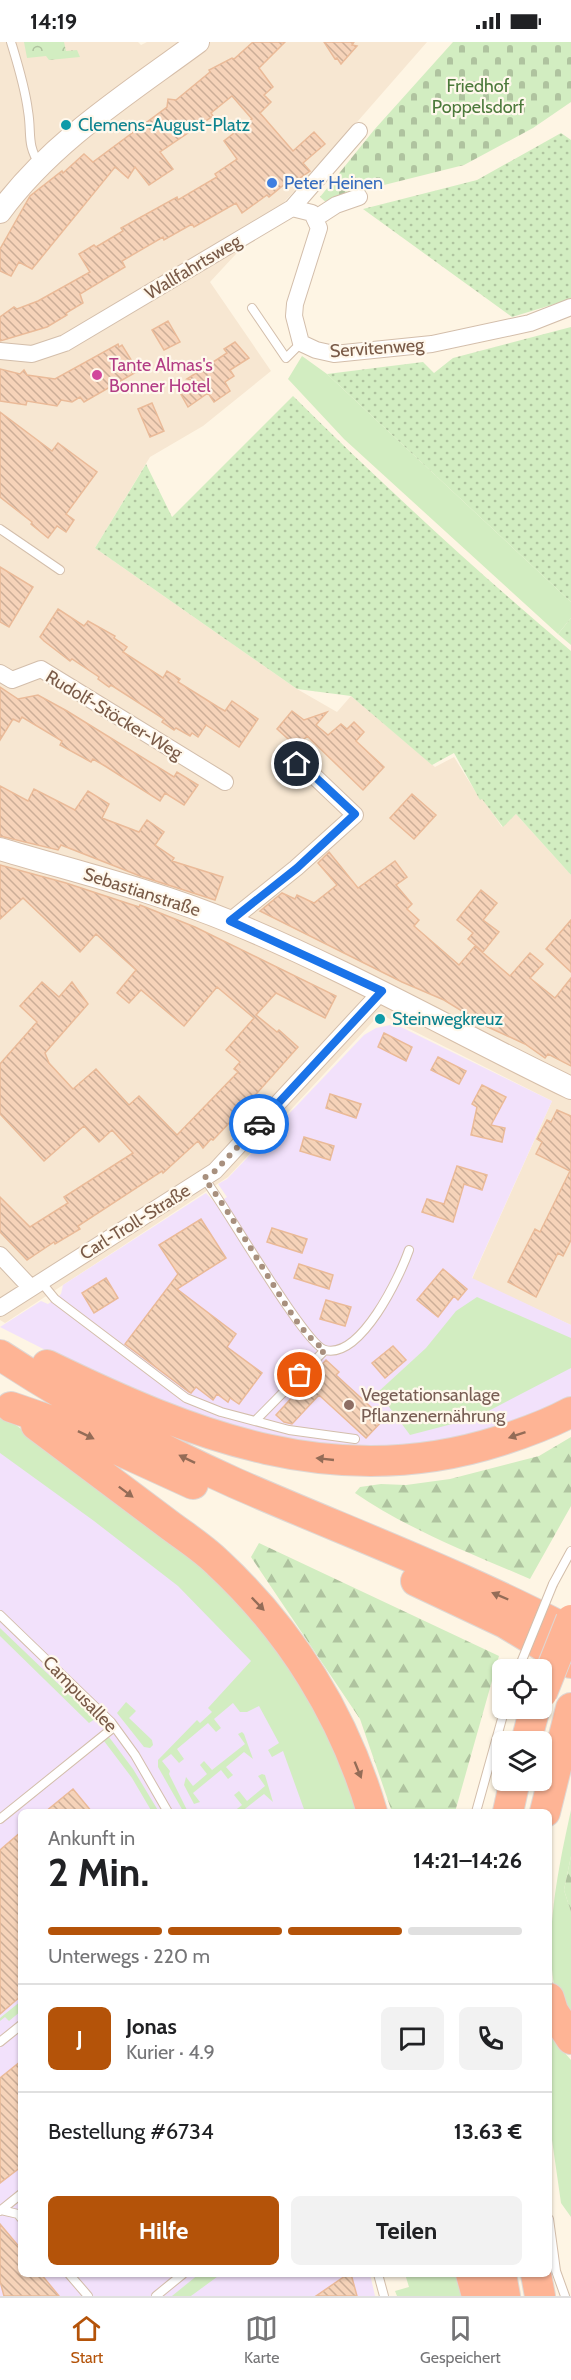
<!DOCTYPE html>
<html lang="de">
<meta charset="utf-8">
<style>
:root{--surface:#fff;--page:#f2f2f2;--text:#202124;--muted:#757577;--line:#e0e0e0;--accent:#b45309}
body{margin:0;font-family:Cabin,sans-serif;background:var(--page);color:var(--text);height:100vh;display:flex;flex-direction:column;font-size:22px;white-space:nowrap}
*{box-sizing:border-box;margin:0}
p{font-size:20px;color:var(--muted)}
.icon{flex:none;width:33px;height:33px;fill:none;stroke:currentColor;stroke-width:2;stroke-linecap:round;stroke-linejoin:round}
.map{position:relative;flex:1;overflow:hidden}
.sheet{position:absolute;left:18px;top:1767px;width:534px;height:468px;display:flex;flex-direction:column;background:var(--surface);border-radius:9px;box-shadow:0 2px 4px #0004}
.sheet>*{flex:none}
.buttons{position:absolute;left:492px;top:1617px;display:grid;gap:12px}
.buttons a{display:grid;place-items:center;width:60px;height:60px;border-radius:9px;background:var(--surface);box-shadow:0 2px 4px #0004;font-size:30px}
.pin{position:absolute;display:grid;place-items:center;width:51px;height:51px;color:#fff;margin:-26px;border:3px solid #fff;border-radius:50%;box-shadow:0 2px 6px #0007}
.courier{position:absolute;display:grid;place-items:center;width:60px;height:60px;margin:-30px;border:4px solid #1a73e8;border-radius:50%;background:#fff;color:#222;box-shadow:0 2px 8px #0007}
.head em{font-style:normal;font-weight:800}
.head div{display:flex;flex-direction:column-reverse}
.head{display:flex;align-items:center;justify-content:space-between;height:102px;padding:0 30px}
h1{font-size:39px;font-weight:800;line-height:45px}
.bar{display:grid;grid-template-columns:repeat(4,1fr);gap:9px 6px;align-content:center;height:72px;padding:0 30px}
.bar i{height:8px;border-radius:4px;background:var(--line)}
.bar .selected{background:var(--accent)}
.bar p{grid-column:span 4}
.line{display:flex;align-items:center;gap:15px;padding:0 30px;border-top:2px solid var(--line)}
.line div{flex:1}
.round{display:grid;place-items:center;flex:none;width:63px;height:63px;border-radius:9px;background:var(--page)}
.cta{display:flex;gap:12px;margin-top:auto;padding:12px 30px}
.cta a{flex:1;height:69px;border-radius:9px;background:var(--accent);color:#fff;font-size:24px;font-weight:800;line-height:69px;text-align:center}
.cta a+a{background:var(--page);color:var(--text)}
.status{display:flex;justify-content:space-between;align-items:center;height:42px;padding:0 30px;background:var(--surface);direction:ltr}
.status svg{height:16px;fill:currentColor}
.dock{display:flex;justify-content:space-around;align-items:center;height:84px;border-top:2px solid var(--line);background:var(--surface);font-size:16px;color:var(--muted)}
.dock a{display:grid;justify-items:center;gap:3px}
.dock .selected{color:var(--accent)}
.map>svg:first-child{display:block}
.residential{fill:#f7e7d2}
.education{fill:#f2e1fb}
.grass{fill:#d2edc1}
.forest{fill:url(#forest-firs)}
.cemetery{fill:url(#cemetery-stones)}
.park{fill:url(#park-crowns)}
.garden{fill:url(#garden-dots)}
.building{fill:url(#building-back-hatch);stroke:#eaba98;stroke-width:1.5}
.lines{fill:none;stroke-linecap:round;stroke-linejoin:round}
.lane-casing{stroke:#d3beab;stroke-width:10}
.street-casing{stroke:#d3beab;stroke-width:18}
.secondary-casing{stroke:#d6bea9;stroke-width:24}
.highway-casing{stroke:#dfd7d3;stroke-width:32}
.lane{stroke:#fff;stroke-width:8}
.street{stroke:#fff;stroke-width:16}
.secondary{stroke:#fff;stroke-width:22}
.highway{stroke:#feb495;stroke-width:30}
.lane-bridge-casing{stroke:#d3beab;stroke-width:10;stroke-linecap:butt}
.highway-bridge-casing{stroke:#dfd7d3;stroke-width:32;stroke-linecap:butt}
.lane-bridge{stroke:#fff;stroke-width:8}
.highway-bridge{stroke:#feb495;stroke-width:30}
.oneway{fill:#946c57}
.done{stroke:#a8907e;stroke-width:6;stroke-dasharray:0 10.8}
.route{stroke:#1a73e8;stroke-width:8}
.culture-dot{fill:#0f9aa8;stroke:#fff8ec;stroke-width:2}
.shop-dot{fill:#3f7fe0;stroke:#fff8ec;stroke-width:2}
.hotel-dot{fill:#d1479c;stroke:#fff8ec;stroke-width:2}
.education-dot{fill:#8d6e63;stroke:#fff8ec;stroke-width:2}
.labels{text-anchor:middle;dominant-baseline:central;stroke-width:4.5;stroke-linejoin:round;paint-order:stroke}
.park-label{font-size:18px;fill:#4c7a3b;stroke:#fff8ec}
.culture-label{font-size:18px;fill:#0d838f;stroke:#fff8ec;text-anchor:start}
.shop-label{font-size:18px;fill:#366cbe;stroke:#fff8ec;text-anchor:start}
.street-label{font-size:18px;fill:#795a47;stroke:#fff8ec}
.hotel-label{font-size:18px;fill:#b23c85;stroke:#fff8ec;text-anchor:start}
.education-label{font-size:18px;fill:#785e54;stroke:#fff8ec;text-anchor:start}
</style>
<div class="status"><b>14:19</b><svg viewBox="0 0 49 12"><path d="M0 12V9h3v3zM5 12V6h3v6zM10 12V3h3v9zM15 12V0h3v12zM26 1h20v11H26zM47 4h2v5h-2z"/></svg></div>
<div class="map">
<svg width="571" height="2254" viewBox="0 0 571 2254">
<defs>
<pattern id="forest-firs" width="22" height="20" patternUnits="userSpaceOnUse" patternTransform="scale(1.5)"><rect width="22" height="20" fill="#d2edc1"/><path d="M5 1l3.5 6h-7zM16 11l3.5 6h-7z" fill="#afc39f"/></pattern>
<pattern id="cemetery-stones" width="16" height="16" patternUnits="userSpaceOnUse" patternTransform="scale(1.5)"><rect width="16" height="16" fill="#d2edc1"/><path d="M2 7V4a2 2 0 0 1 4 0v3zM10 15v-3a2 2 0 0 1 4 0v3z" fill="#afc39f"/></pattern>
<pattern id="park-crowns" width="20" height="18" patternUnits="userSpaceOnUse" patternTransform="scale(1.5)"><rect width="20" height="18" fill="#d2edc1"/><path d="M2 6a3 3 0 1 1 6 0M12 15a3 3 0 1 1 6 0" fill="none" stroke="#afc39f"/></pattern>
<pattern id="garden-dots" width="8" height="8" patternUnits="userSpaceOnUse" patternTransform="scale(1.5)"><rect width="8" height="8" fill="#d2edc1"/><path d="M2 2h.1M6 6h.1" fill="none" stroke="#afc39f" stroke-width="1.8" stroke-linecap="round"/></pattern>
<pattern id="building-back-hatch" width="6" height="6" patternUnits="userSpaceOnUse" patternTransform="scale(1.5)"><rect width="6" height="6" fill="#f6d3b9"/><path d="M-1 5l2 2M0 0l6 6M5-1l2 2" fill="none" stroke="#ccae98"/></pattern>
</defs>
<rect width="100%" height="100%" fill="#fef5e4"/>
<path class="residential" d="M0,0H138L141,3L147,0H427L337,103L210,240L271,329L203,384L150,415L95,506L297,647L337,670L351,654L435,725L454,715L480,757L482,756L502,785L516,772L571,833V1283L472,1237L552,1059L380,972L228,1135L5,1281L0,1278Z"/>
<path class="education" d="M390,983L401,985L552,1059L472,1236L571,1283V1356L527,1375L463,1394L416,1403L370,1408L292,1398L205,1378L75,1323L0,1285L41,1259L48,1262L55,1257L61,1252L63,1243L206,1151L216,1162L227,1155L218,1142L227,1137L364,993L376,986Z
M0,1388L203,1548L281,1647L324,1770H21V2232H370L375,2254H0Z"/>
<path class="grass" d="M302,314L327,332L571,560V576L558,592L344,397L288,337Z
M477,1255L571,1296V1326L475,1376L410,1393L378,1350L426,1306L456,1269Z
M0,1371L138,1475L206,1529L259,1581L302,1641L335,1703L358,1770H305L283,1709L272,1715L268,1708L279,1701L259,1664L247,1670H240L233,1661L214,1677L221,1686L216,1690L208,1681L177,1707L184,1717L179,1721L171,1712L162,1719L170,1729L169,1732L188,1770L183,1769L158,1725V1718L197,1678L200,1681L212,1670L208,1666L251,1619L178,1544L94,1479L0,1411Z
M0,1586L95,1677L89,1681L0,1594Z
M126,1660L136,1669L129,1676L152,1698L153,1703L150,1706L144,1705L117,1671Z
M242,1690L244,1692L253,1717L244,1710L226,1725L233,1733L228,1737L221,1728L193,1751L200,1760L194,1762L184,1743L186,1735L193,1744L207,1732L200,1723L204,1719L212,1728L245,1702L238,1692Z
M109,1695L133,1727L159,1770H152L132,1736L104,1699Z
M262,1732L265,1733L273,1760L264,1752L241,1770H233L242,1763L234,1753L239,1749L247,1759L265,1744L258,1734Z
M571,1768V1814L564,1848L571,1870V1985C566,1976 560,1966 557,1956C542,1901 559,1823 571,1768Z
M21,1959V1969L9,1979L5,1975L0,1979V1976Z
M549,1993L571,2018V2175L561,2161L552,2098Z
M199,2232H221L191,2254H172Z
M405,2232H457L463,2254H397L395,2249L409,2245Z"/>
<path class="forest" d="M571,1395V1464L530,1537C470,1511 409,1488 355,1451L360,1445L381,1442L406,1443L450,1437L539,1414Z
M259,1501L499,1614L455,1770H392L360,1677L251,1515Z
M571,1814V1870L564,1848Z"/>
<path class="cemetery" d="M453,0H571V60L533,86L464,123L372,146L328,162L320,155L374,88Z"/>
<path class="park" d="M24,0H64L66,9L77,8L80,15L49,18L46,14L27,16Z"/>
<path class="garden" d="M561,91L571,98V257L512,275L363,167L477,138Z
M571,285V560L327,332L423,320L434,331L453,316Z
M293,354C382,442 475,528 571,609V833L516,772L503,785L482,757L480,758L454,711L432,723L351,654L297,647L95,506L146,422L172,475Z
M571,576V603L558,592Z"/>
<path class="building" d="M253,0H285L259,26L273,45L264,53L271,60L260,71L293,109L314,90L325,102L303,121L310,129L294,140L291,137L269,155L267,153L242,171L236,161L194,185L192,182L164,198L163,195L122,219L125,225L80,252L83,261L66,271L67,273L47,285L0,299V275L14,265L17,267L38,259L90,230L79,212L94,203L96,205L123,189L121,186L177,155L178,158L217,135L215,132L237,117L224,99L252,77L232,54L211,71L213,74L160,110L173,127L149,143L135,125L128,136L115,125L32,227L19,220L11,234L0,229V207L30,154L62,129L63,131L84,112L93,120L167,65L168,57L176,58L210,30L209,28L232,16L234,17Z
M324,0H354L352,3L357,4L341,22L337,16L335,17Z
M168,279L180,300L164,308L152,288Z
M235,300L249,316L230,328L234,334L225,340L230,349L214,360L208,351L188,365L179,349L202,340L187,337L227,311L224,307Z
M118,302L119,305L122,303L138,329L84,360L80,355L72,360L61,358L57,364L27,359L26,363L0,359V327L20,332L24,328L27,333L55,337Z
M152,361L164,389L150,395L138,367Z
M0,370L52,409L58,401L97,430L66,472L74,478L66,490L57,484L48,496L31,482L32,480L0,455Z
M0,525L33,545L9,585L0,580Z
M58,567L84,584L88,579L115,594L114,596L127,605L123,610L163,636L167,629L180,637L178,640L218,665L225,669L232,659L258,677L239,705L206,683L198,695L192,691L190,694L176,686L174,688L162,680L164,677L111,643L109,645L98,637L99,635L72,617L70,619L44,599L40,595Z
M0,645L18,657L38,653L67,669L174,735L177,730L198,743L184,763L165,751L160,759L105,724L93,717L91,720L60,703L62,699L22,675L19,680L13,677L0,698Z
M292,669L304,678L327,670L316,683L328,693L341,682L347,687L354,680L364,690L356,699L384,725L363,748L307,694L297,705L277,687Z
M0,744L28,759L34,747L75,768L88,749L109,762L102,776L139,790L147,778L164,790L155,803L174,816L172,819L223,835L215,858L140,834L61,803L58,808L0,794Z
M412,752L436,773L414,797L390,776Z
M329,810L358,846L395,819L407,835L396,843L412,862L407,867L419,878L414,884L459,923L475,904L510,934L530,911L543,922L530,936L555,956L571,936V1024L548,1012L545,1016L525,1002L488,985L444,958L402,940L260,869L282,851L295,857L297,853L314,861L337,843L318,821Z
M0,823L66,841L139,865L140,863L195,885L336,954L325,976L276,951L256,973L277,990L279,988L298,1005L248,1061L213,1098L211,1097L203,1106L198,1099L163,1131L162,1129L78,1184L80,1187L55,1202L54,1200L27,1218L0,1190V1155L30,1185L68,1161L64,1155L133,1111L112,1088L99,1100L84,1084L44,1119L0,1072V1022L37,980L20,964L42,940L59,955L72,940L88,962L45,1011L49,1021L73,1047L96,1027L129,1063L139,1054L177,1093L238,1030L234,1027L240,1020L226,1008L254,976L217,945L184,984L141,948L129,961L117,951L136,928L96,892L80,910L23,856L0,877Z
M481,848L497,861L483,878L499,890L483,910L468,897L473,891L457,878Z
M571,878V930L546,907Z
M384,991L412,1005L406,1019L378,1005Z
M438,1015L466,1029L459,1042L431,1028Z
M482,1043L506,1055L491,1083L505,1086L502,1100L471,1093L477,1065L472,1062Z
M330,1052L361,1062L356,1076L326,1066Z
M557,1068L571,1074V1198L563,1214L558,1211L536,1255L508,1240L535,1187L540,1190L570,1129L536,1112L542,1100L537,1097L547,1078L551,1080Z
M304,1095L334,1104L330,1118L300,1109Z
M457,1124L487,1133L482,1148L464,1142L453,1180L422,1170L427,1157L444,1162Z
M201,1177L226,1216L177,1247L236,1292L227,1305L262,1331L239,1362L230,1356L228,1360L217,1352L213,1358L196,1345L191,1351L189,1350L125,1302L178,1232L159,1203Z
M272,1186L307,1197L302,1211L267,1200Z
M299,1222L333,1233L329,1247L294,1236Z
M443,1227L467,1247L458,1258L454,1254L438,1275L417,1258Z
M106,1236L118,1256L94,1271L82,1251Z
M326,1258L351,1265L345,1284L320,1277Z
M393,1304L406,1318L385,1336L372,1321Z
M326,1318L339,1330L336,1333L384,1377L366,1396L319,1353L292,1382L284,1380L276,1373Z
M73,1747L92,1770H45Z
M21,1790V1954L0,1972V1808Z
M21,2019V2125L0,2141V2036Z
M0,2182L21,2207V2232H41L59,2254H4L0,2239Z
M348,2232H351L357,2254H316Z"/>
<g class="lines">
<defs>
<path id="lane" d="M11,0C18,23 25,45 28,69C32,92 26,102 40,123
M252,266L286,316L301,301
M0,487L60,528
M204,1136C224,1162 305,1303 325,1308C361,1317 400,1234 409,1208
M41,1240L55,1257L186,1356L221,1370L289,1388L355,1397
M255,1379L325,1308
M553,1542L571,1509
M0,1573L111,1680L135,1713L168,1770
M476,1770L505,1666
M0,1777L114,1685
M0,2000L21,1983
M1,2168L18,2172L21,2176
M0,2169L21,2152
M549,2177L556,2229L565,2254
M69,2232L88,2254
M378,2232L384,2254
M156,2254L183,2232"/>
<path id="street" d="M292,166L312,171L319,186L295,262L294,274L301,301L316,308L334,312L432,302L530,281L571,265
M316,176L336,163L359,155
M0,309L32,312L65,301L292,166L359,89
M0,631L12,638L41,627L225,740
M230,879L296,826L355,773L312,732L282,713
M0,1213L31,1246
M0,1266L215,1129L382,949"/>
<path id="secondary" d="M0,170C52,99 129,51 198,0
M0,807C77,830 156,849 231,880C347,928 457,991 571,1046"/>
<path id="highway" d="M0,1313C75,1362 153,1404 235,1441C347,1490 463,1533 571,1590
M47,1323C193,1394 336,1451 499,1399C524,1391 549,1382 571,1370
M11,1365L66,1384L193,1442
M36,1383C79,1415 121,1447 164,1479C182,1493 202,1505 218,1521C291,1589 344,1674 372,1770
M416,1539L505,1581L571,1621
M526,1700L535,1666
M508,1770L515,1738
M545,1770L571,1666
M549,1956L553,1969L571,1997
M471,2232L477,2254
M501,2232L505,2254
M536,2232L540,2254"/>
</defs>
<use href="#lane" class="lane-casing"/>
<use href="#street" class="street-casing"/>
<use href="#secondary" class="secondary-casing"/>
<use href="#highway" class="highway-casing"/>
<use href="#lane" class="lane"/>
<use href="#street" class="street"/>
<use href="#secondary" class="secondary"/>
<use href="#highway" class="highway"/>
<defs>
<path id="lane-bridge" d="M518,1628L553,1542"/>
<path id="highway-bridge" d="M542,1651L571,1578"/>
</defs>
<use href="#lane-bridge" class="lane-bridge-casing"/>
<use href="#highway-bridge" class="highway-bridge-casing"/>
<use href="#lane-bridge" class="lane-bridge"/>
<use href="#highway-bridge" class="highway-bridge"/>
</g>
<defs><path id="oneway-solid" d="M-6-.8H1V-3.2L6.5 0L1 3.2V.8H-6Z" transform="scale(1.5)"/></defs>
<g class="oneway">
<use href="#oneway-solid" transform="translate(86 1393) rotate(26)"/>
<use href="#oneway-solid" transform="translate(517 1393) rotate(161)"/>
<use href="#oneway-solid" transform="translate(187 1417) rotate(-154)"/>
<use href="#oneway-solid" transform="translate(325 1417) rotate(-174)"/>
<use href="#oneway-solid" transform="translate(126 1450) rotate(37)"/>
<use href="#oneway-solid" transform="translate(500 1554) rotate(-157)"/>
<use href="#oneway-solid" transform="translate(258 1562) rotate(46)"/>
<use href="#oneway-solid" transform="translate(358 1728) rotate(68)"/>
</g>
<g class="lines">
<path class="done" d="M259,1082L215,1129L204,1136C228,1168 248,1202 269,1236C285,1261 301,1292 325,1308L300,1333"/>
<path class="route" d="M259,1082L382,949L230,879L297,826L355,772L312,732L297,722"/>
</g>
<g class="culture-dot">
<circle cx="66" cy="83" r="6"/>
<circle cx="380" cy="977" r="6"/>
</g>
<circle class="shop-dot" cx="272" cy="141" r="6"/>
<circle class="hotel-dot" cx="97" cy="333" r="6"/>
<circle class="education-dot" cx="349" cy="1363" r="6"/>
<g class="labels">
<g class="park-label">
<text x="478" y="44">Friedhof<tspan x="478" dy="21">Poppelsdorf</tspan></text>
</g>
<g class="culture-label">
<text x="78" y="83">Clemens-August-Platz</text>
<text x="392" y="977">Steinwegkreuz</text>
</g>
<g class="shop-label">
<text x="284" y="141">Peter Heinen</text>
</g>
<g class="street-label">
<text transform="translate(193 225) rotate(-31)">Wallfahrtsweg</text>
<text transform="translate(377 306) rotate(-4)">Servitenweg</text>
<text transform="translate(114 673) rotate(31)">Rudolf-Stöcker-Weg</text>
<text transform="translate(142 850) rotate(18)">Sebastianstraße</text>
<text transform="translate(135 1180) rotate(-32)">Carl-Troll-Straße</text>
<text transform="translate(80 1652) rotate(46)">Campusallee</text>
</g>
<g class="hotel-label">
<text x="109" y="323">Tante Almas's<tspan x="109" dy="21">Bonner Hotel</tspan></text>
</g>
<g class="education-label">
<text x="361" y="1353">Vegetationsanlage<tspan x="361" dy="21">Pflanzenernährung</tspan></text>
</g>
</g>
</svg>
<div class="buttons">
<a><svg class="icon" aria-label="locate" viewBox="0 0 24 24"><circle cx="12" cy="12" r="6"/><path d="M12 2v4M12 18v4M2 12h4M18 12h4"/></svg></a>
<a><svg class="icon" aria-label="layers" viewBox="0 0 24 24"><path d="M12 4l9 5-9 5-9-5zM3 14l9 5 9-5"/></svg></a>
</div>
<div class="pin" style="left:300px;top:1333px;background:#ea580c"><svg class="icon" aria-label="bag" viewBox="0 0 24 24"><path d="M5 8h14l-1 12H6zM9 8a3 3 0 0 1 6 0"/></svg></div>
<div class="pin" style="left:297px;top:722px;background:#1f2937"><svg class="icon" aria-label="home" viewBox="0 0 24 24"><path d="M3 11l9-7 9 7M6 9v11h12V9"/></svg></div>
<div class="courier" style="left:259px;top:1082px"><svg class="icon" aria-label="car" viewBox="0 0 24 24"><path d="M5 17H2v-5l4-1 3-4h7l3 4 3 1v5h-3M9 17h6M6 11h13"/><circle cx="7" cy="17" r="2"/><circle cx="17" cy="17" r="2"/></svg></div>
<section class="sheet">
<div class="head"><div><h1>2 Min.</h1><p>Ankunft in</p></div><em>14:21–14:26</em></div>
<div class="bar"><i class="selected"></i><i class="selected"></i><i class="selected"></i><i></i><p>Unterwegs · 220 m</p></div>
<div class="line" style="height:108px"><b class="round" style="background:var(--accent);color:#fff">J</b><div><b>Jonas</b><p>Kurier · 4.9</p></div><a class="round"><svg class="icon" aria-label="chat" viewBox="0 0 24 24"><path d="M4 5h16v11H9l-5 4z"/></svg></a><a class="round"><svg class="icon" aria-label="phone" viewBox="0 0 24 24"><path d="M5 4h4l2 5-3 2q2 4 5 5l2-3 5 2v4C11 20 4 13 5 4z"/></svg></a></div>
<div class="line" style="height:78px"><div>Bestellung #6734</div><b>13.63 €</b></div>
<div class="cta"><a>Hilfe</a><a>Teilen</a></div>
</section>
</div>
<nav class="dock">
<a class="selected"><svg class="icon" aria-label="home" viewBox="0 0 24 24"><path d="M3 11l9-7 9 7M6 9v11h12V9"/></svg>Start</a>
<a><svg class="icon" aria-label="map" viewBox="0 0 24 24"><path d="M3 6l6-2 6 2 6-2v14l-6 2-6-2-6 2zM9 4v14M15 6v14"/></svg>Karte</a>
<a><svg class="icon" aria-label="saved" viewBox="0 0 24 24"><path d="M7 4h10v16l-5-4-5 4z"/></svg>Gespeichert</a>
</nav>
